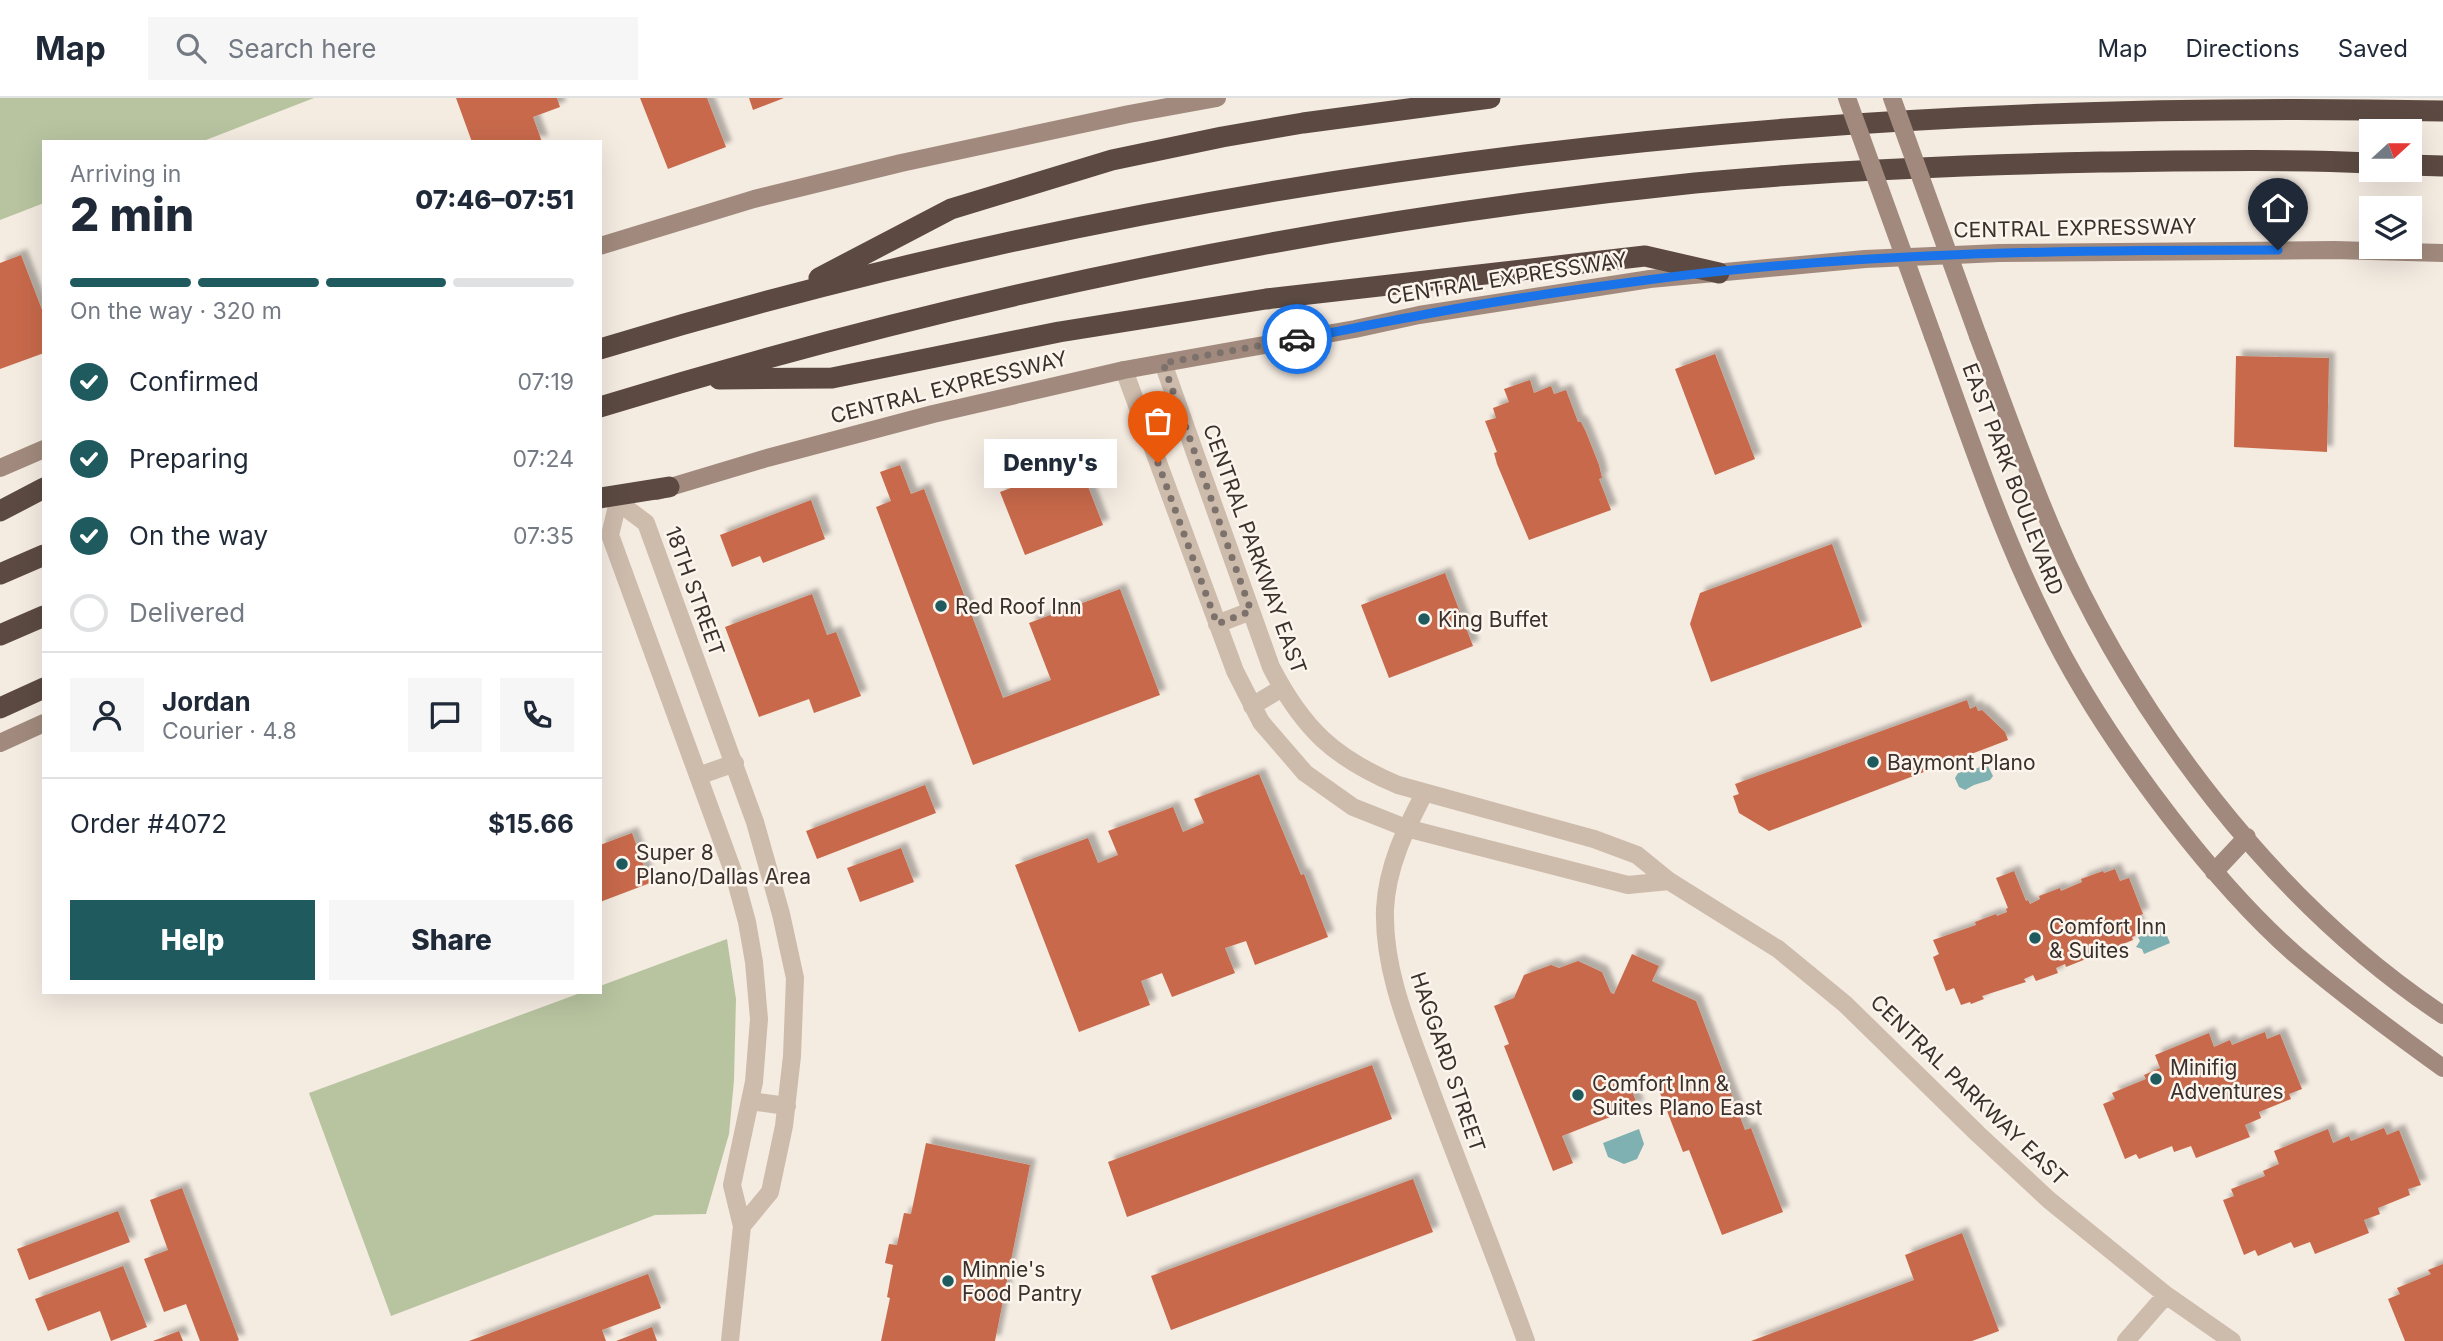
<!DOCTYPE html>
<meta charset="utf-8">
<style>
:root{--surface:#fff;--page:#f6f6f7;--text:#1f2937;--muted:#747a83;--line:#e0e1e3;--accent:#1f5a5e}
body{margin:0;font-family:Inter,sans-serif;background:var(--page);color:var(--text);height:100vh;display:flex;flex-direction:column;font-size:26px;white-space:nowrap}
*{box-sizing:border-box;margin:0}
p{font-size:23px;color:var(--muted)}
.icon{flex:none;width:38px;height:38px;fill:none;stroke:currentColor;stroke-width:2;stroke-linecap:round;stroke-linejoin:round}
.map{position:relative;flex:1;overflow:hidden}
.details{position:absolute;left:42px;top:42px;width:560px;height:854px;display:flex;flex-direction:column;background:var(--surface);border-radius:0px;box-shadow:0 7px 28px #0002}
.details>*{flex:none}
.needle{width:46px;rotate:69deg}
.fabs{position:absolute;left:2359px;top:21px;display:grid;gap:14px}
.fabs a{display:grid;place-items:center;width:63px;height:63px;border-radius:0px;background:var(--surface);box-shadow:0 7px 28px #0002;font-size:35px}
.pin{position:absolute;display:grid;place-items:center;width:60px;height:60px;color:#fff;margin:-72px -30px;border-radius:50% 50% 50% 0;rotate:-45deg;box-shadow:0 0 7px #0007}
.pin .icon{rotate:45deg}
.courier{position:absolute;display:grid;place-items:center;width:70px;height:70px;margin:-35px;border:5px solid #1a73e8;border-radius:50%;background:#fff;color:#222;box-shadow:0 2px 9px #0007}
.bubble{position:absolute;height:49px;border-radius:0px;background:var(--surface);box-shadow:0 7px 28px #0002;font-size:23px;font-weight:800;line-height:49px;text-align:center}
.summary em{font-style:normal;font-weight:800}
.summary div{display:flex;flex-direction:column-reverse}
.summary{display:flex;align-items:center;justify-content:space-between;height:119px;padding:0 28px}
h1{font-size:46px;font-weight:800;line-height:52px}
.bar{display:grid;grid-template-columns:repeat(4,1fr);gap:10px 7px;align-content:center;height:84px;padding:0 28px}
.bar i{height:9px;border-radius:5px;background:var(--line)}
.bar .active{background:var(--accent)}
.bar p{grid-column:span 4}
.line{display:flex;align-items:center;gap:18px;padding:0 28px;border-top:2px solid var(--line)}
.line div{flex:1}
.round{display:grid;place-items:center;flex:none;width:74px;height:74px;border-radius:0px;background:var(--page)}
ol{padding:0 28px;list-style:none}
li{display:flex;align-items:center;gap:21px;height:77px}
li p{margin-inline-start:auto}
li .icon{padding:7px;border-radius:50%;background:var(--accent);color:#fff;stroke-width:4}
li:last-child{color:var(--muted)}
li i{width:38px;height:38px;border:4px solid var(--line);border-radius:50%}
.cta{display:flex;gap:14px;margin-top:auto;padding:14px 28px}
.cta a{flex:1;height:80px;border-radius:0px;background:var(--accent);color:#fff;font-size:28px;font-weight:800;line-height:80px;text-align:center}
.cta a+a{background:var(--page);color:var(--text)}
header{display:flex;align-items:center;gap:42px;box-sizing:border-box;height:98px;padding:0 35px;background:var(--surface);border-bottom:2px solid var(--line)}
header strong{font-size:33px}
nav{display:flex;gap:38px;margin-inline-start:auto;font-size:24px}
.search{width:490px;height:63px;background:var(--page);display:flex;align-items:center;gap:18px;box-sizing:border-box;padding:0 24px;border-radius:0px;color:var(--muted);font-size:26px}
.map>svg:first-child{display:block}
.green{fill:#b8c4a0}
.water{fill:#7fb0b2}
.building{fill:#c8694b;filter:url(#shadow)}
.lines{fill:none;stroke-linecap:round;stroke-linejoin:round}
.minor{stroke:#cdbbac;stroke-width:18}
.tertiary{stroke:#cdbbac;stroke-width:18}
.secondary{stroke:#a18a7d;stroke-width:18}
.motorway{stroke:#5c4a42;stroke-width:21}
.secondary-bridge{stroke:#a18a7d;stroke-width:18}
.done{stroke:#7c716b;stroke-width:7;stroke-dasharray:0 12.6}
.route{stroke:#1a73e8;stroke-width:9}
.poi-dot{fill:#1f5a5e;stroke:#fbf5ee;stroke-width:2.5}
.labels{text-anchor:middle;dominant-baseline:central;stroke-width:5;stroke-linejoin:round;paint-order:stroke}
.street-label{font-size:21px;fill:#3b302b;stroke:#fbf5ee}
.poi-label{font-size:21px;fill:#3b302b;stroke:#fbf5ee;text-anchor:start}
</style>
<header>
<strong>Map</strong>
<div class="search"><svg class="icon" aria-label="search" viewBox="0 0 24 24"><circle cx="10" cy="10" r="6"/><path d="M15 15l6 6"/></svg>Search here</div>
<nav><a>Map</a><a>Directions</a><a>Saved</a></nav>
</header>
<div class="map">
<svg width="2443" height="1243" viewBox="0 0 2443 1243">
<defs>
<filter id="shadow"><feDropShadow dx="6" dy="-6" stdDeviation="2" flood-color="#0004"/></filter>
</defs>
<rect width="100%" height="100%" fill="#f4ebe1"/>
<path class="green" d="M0,0H314L201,44H44V105L0,122Z
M727,841L736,901L734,982L729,1036L706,1116L655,1117L391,1218L309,995L583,894H600V888Z"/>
<path class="water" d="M1983,666L1988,668L1993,678L1990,682L1974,687L1965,692L1959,689L1955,680L1958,675L1978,670Z
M2159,823L2162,826L2170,845L2144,856L2142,851L2136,849L2140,843L2138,839L2155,832V825Z
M1639,1031L1644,1046L1637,1061L1624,1066L1608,1059L1603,1045Z"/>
<path class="building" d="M456,0H557L560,9L533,19L542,44H472Z
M640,0H707L726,49L668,71Z
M749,0H784L753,12Z
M21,157L44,217V255L0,271V165Z
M1715,256L1755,361L1715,377L1675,271Z
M2236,258L2329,260L2327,354L2234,349Z
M1530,282L1534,295L1551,288L1554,296L1566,292L1578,324H1581L1586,334L1599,367L1602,380L1599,381L1611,412L1529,442L1497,366L1494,355L1497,354L1485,323L1496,320L1493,310L1509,304L1504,291Z
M1078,363L1103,427L1025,457L1000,394L1019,387L1016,378L1048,365L1052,374Z
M900,367L911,396L924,391L1003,600L1051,582L1029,525L1120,491L1160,597L973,667L876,409L891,403L880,374Z
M811,402L825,441L763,465L760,458L732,469L720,437Z
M1832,446L1862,529L1711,584L1690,526L1700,495Z
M1445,475L1473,548L1389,580L1361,507Z
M812,496L827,537L836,534L861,598L814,615L809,601L759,619L725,529Z
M1967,602L1970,611L1976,608L1978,613L1982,612L2005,634L2008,642L1769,733L1739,715L1733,698L1739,696L1735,686Z
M1259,676L1301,777L1304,776L1328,839L1255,867L1246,843L1225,850L1235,875L1172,899L1162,875L1141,883L1150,907L1079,934L1015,767L1088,740L1098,765L1118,757L1108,733L1173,709L1183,734L1204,725L1194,701Z
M925,687L936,715L817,761L806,733Z
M632,735L650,785L600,804V747Z
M901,750L914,784L860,804L847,770Z
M2115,771L2120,783L2129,780L2143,816L2135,819L2142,835L2132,839L2133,842L2108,852L2107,849L2090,856L2091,859L2066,869L2065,866L2056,870L2058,875L2036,883L2033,877L2024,881L2026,884L1982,898L1984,901L1971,906L1970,904L1961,907L1954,890L1946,893L1933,859L1939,856L1933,842L1976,827L1975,824L1996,816L1997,818L2007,814L2006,811L2008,810L1996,780L2014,773L2026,803L2028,802L2030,806L2040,801L2039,798L2060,790L2061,793L2082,784L2081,781L2103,773L2104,775Z
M1632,856L1659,868L1652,883L1696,903L1745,1032L1751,1030L1783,1114L1722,1137L1689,1052L1683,1054L1653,977L1629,986L1638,1008L1562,1038L1573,1065L1553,1073L1504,948L1509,946L1494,908L1514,900L1524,877L1551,867L1559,870L1578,863L1602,874L1611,895L1614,896Z
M2265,934L2267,941L2280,936L2302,991L2289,996L2291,1001L2259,1014L2261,1020L2245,1027L2250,1039L2196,1060L2191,1048L2174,1054L2172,1048L2139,1061L2136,1056L2125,1061L2103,1006L2115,1001L2112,995L2146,981L2144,977L2160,970L2155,957L2209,935L2214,949L2230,942L2232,947Z
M1372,967L1392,1021L1127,1119L1108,1064Z
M2384,1030L2387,1037L2399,1032L2421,1087L2408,1091L2410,1097L2378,1110L2380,1116L2364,1122L2369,1135L2315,1156L2310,1144L2294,1150L2291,1144L2258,1158L2255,1152L2244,1157L2223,1102L2234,1098L2231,1091L2265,1078L2263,1073L2279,1066L2274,1053L2328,1031L2333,1045L2349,1038L2351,1043Z
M926,1045L1030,1067L995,1243H881L890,1200L887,1199L893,1167L885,1165L889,1146L897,1147L904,1115L911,1116Z
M1413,1081L1433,1134L1171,1232L1151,1178Z
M182,1090L239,1242L237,1243H200L186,1206L164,1214L144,1161L168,1152L150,1102Z
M118,1113L130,1144L29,1182L17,1151Z
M1962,1135L1999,1233L1972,1243H1751L1914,1182L1905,1157Z
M2443,1166V1243H2405L2388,1201L2400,1196L2397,1190L2431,1176L2428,1172Z
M123,1168L147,1229L111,1243L100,1213L48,1233L35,1201Z
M648,1176L661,1210L602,1232L606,1243H469Z
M652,1229L657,1243H616Z
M179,1233L183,1243H153Z"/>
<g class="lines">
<path class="minor" d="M1424,696C1405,732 1387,769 1385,811C1383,875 1411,936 1432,995C1463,1078 1496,1160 1526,1243"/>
<path class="tertiary" d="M1163,265L1271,569C1303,631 1334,660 1398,687L1594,741L1637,757L1669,783L1778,851L1845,906L1978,1036L2049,1102L2166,1197L2232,1243
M1124,272L1235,573L1261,624L1305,675L1353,709L1406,730L1628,787L1669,783
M1217,526L1251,513
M1252,608L1282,590
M698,678L735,665
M750,1003L787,1008
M730,1243L742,1128L732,1087L754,984L759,921L754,864L747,824L734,776L610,437L618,404L646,425L755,724L781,816L795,880L792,958L784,1028L770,1094L742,1128
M2126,1243L2166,1197"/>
<path class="secondary" d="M600,148L754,101L901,65L1129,16L1217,0
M1933,238C1968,334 2000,433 2046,524C2080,594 2124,659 2171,720C2209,769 2249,816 2296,857C2343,897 2393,934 2443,970
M1978,238C2002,302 2025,368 2052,431C2132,617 2273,804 2443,917
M0,370L44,351
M657,393L767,360L933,316L1124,272L1355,231L1419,217L1650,181L1865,161L1999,155L2334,152L2443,155
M0,645L44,625
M2214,774L2247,739"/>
<path class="motorway" d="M2410,67L2443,68
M819,180L951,111L1112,62L1222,39L1303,25L1490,0
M600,251C1196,69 1820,0 2443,13
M719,281L832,280L1059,234L1266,201L1645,158L1719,175
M600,309C957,199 1324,123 1695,85C1830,72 1965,67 2101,64C2191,63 2281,61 2371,65
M600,400L669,389
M0,413L44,390
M0,476L44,457
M0,537L44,518
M0,610L44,590"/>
<path class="secondary-bridge" d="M1847,0L1933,238
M1892,0L1978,238"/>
</g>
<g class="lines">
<path class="done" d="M1158,365L1217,526L1251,513L1163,265L1297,241"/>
<path class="route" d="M1297,241C1337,234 1377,225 1417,218C1493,203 1571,192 1647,182C1856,154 2067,152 2278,152"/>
</g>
<g class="poi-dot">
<circle cx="941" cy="508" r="7"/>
<circle cx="1424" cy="521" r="7"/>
<circle cx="1873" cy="664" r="7"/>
<circle cx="622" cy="766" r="7"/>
<circle cx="2035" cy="840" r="7"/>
<circle cx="2156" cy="981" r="7"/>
<circle cx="1578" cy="997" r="7"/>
<circle cx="948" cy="1183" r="7"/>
</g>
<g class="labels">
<g class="street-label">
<text transform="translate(2075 130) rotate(-1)">CENTRAL EXPRESSWAY</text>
<text transform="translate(1507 180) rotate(-9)">CENTRAL EXPRESSWAY</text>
<text transform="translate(949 289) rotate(-14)">CENTRAL EXPRESSWAY</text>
<text transform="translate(2013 381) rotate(69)">EAST PARK BOULEVARD</text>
<text transform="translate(1255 451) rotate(70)">CENTRAL PARKWAY EAST</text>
<text transform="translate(695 493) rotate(70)">18TH STREET</text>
<text transform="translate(1448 964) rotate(71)">HAGGARD STREET</text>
<text transform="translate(1969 992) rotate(44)">CENTRAL PARKWAY EAST</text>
</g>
<g class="poi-label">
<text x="955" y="508">Red Roof Inn</text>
<text x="1438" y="521">King Buffet</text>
<text x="1887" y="664">Baymont Plano</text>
<text x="636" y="754">Super 8<tspan x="636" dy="24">Plano/Dallas Area</tspan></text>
<text x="2049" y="828">Comfort Inn<tspan x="2049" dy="24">&amp; Suites</tspan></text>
<text x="2170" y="969">Minifig<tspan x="2170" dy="24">Adventures</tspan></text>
<text x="1592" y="985">Comfort Inn &amp;<tspan x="1592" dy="24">Suites Plano East</tspan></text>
<text x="962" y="1171">Minnie's<tspan x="962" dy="24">Food Pantry</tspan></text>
</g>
</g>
</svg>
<div class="fabs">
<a><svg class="needle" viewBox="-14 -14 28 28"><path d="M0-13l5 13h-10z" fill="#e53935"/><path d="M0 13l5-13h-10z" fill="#747a83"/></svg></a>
<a><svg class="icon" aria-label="layers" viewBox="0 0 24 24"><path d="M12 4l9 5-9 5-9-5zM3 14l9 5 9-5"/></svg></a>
</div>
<div class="pin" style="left:1158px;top:365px;background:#ea580c"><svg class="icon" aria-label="bag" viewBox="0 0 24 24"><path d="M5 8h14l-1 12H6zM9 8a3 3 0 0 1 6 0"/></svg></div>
<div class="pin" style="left:2278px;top:152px;background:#1f2937"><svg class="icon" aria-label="home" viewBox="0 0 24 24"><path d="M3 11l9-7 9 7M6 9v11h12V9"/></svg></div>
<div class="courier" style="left:1297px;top:241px"><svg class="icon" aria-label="car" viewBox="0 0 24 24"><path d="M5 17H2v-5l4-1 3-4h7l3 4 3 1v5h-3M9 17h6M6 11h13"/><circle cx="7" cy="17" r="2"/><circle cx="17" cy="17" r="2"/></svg></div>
<div class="bubble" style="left:984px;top:341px;width:133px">Denny's</div>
<section class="details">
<div class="summary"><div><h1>2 min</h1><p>Arriving in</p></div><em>07:46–07:51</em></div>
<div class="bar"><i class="active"></i><i class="active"></i><i class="active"></i><i></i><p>On the way · 320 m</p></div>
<ol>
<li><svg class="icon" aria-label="check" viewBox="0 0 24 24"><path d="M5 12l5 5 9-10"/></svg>Confirmed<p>07:19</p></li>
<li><svg class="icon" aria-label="check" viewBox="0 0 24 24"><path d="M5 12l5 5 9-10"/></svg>Preparing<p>07:24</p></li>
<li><svg class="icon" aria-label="check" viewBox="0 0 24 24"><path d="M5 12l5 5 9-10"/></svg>On the way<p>07:35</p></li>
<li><i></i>Delivered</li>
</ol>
<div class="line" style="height:126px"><a class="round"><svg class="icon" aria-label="person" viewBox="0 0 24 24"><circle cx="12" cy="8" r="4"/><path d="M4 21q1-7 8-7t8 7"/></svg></a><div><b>Jordan</b><p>Courier · 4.8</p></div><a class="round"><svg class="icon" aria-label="chat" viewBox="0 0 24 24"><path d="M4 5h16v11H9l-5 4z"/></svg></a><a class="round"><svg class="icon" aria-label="phone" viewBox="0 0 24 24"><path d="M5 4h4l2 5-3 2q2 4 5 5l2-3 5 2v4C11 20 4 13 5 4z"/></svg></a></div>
<div class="line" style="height:91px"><div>Order #4072</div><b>$15.66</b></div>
<div class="cta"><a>Help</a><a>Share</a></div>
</section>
</div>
